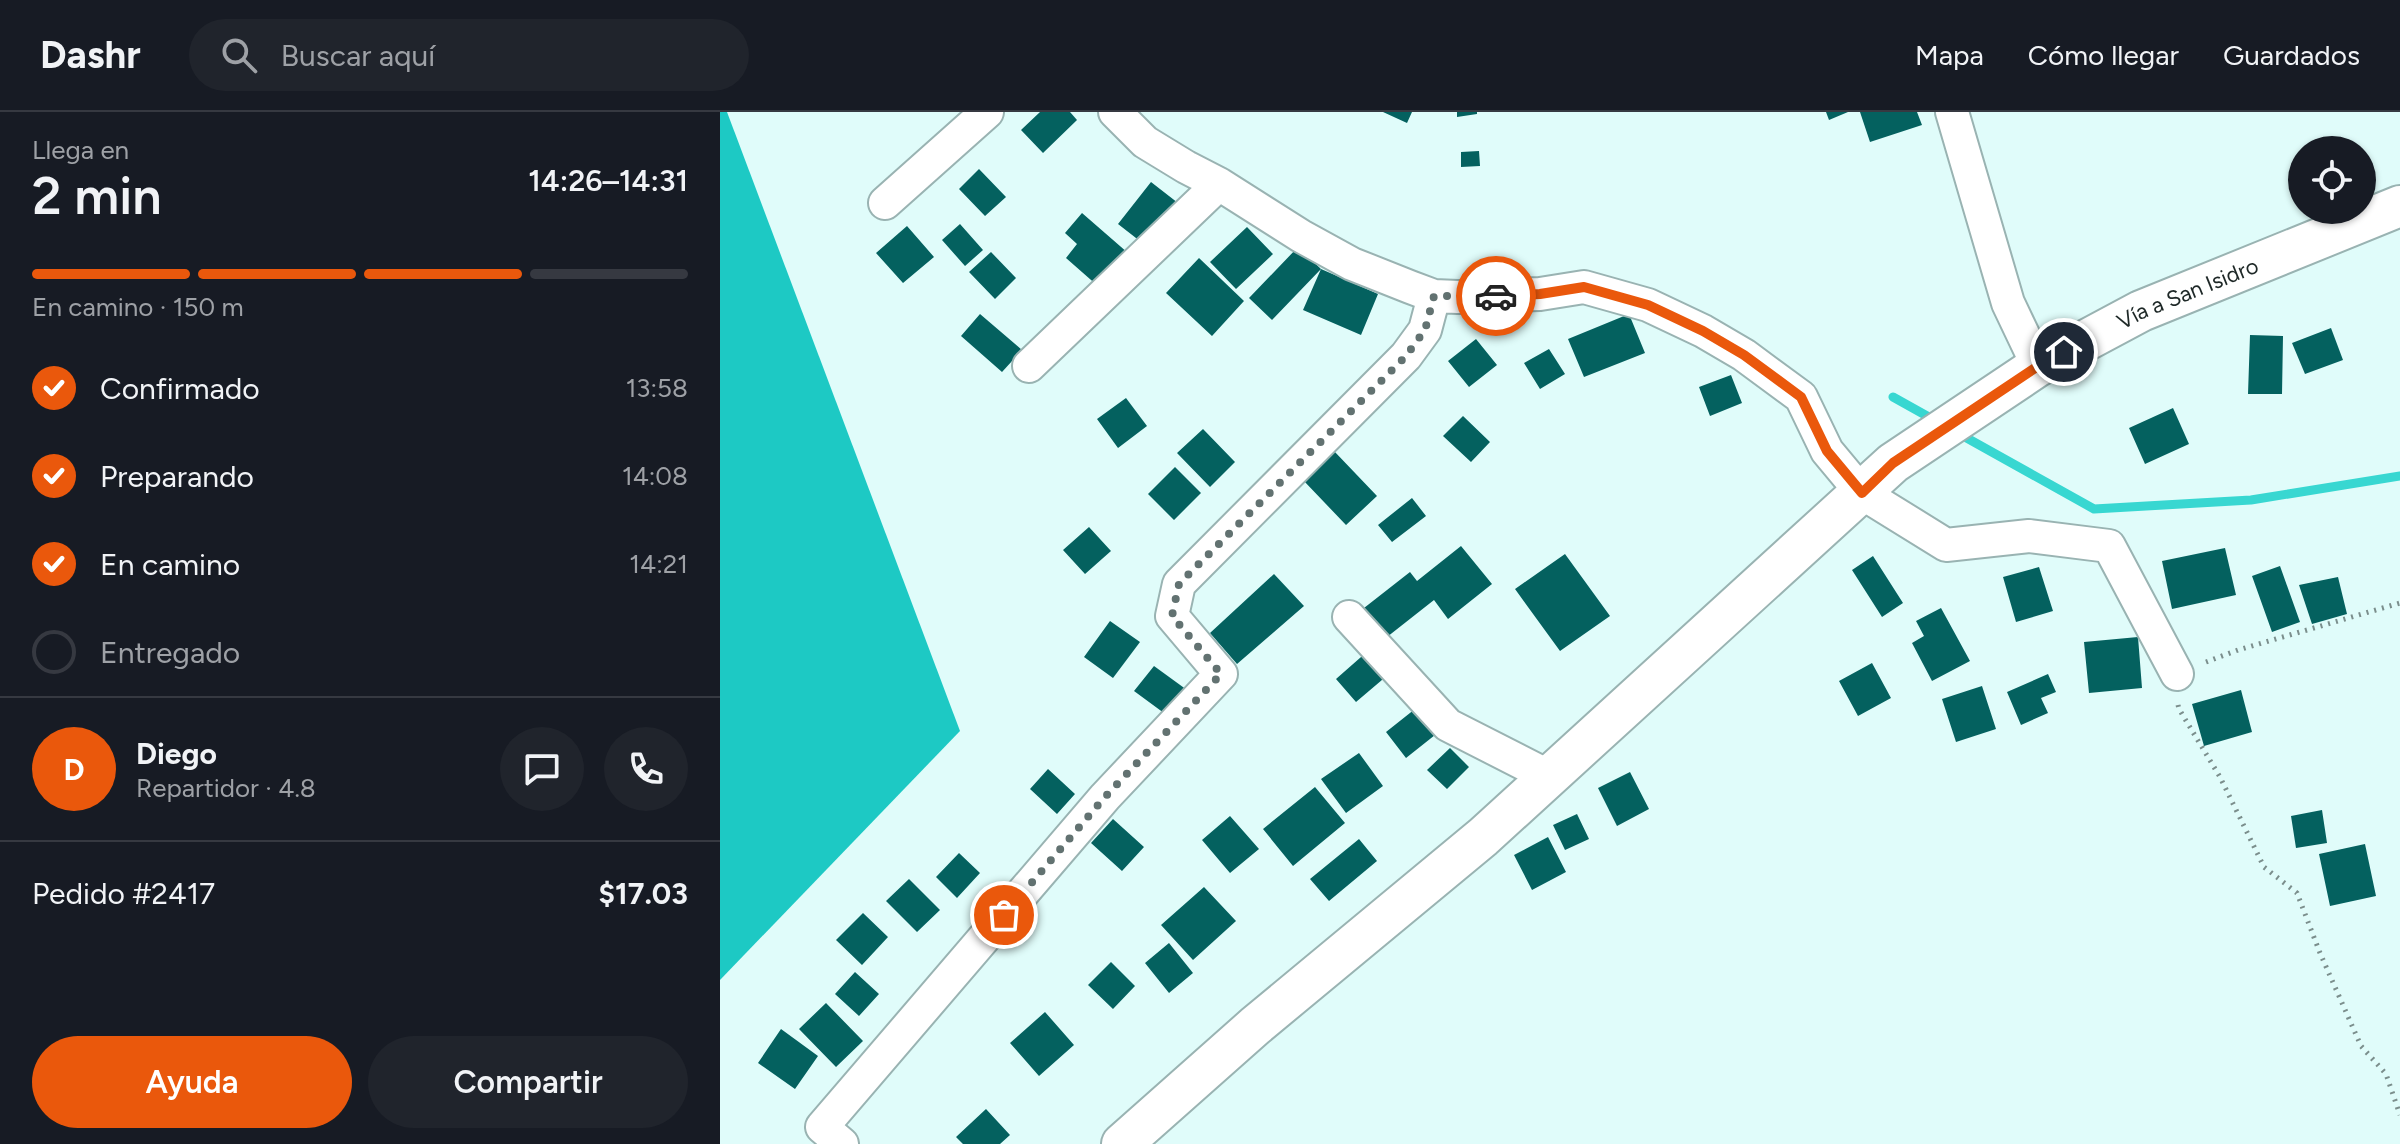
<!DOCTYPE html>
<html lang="es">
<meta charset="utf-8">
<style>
:root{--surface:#171b24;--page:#20242c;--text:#f1f3f6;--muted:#9ea1a6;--line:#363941;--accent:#ea580c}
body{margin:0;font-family:Figtree,sans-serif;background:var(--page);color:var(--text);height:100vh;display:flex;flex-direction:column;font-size:30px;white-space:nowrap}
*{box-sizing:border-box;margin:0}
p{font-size:26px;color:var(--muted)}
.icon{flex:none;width:44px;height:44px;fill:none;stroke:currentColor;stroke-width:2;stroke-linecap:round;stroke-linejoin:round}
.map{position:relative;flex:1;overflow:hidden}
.side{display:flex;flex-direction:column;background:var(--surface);width:720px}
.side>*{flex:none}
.tools{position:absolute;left:1568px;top:24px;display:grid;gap:16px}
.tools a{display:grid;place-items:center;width:88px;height:88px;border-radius:50%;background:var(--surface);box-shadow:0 2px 6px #0004;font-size:40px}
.pin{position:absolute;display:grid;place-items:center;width:68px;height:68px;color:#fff;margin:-34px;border:4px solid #fff;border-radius:50%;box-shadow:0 2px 8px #0007}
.courier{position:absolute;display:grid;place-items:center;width:80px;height:80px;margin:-40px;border:6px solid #ea580c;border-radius:50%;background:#fff;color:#222;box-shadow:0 2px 10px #0007}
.summary em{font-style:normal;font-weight:600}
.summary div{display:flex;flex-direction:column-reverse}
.summary{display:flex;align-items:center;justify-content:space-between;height:136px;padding:0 32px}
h1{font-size:52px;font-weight:600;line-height:60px}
.bar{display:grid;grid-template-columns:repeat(4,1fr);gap:12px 8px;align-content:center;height:96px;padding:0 32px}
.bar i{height:10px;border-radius:6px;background:var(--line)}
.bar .active{background:var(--accent)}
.bar p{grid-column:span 4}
.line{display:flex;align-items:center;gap:20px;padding:0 32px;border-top:2px solid var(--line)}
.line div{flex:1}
.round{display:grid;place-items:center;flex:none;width:84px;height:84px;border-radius:42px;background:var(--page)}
ol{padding:0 32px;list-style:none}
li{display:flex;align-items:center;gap:24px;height:88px}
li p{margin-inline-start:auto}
li .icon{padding:8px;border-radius:50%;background:var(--accent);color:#fff;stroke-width:4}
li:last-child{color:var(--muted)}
li i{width:44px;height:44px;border:4px solid var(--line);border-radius:50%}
.cta{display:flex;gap:16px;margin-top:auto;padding:16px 32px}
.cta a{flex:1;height:92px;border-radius:48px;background:var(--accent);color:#fff;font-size:32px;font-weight:600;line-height:92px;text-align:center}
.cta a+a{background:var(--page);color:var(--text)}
header{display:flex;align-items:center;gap:48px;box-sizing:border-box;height:112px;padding:0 40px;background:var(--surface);border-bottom:2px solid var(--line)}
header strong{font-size:38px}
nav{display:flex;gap:44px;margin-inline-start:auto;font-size:28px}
.search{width:560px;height:72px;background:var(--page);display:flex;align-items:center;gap:20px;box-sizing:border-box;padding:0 28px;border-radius:44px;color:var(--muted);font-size:30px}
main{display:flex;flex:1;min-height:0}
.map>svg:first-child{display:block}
.forest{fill:#1dc9c4}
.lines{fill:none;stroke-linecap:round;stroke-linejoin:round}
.stream{stroke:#38d7d1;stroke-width:9}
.building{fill:#04615f}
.minor-casing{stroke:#99b3b2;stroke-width:36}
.tertiary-casing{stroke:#99b3b2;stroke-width:44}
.path{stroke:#7b8e8c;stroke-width:5;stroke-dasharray:2 6;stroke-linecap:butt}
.minor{stroke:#fff;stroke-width:32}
.tertiary{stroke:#fff;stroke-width:40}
.done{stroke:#627271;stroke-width:8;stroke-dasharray:0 14.4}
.route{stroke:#ea580c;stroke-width:10}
.labels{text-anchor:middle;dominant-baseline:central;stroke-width:8;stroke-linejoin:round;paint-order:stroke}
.street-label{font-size:22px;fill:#1e2827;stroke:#fff}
</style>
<header>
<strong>Dashr</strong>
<div class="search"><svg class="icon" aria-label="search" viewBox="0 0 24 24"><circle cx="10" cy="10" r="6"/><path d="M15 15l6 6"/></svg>Buscar aquí</div>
<nav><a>Mapa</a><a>Cómo llegar</a><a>Guardados</a></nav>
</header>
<main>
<section class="side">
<div class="summary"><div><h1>2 min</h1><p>Llega en</p></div><em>14:26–14:31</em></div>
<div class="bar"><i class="active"></i><i class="active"></i><i class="active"></i><i></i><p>En camino · 150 m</p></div>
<ol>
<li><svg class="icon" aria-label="check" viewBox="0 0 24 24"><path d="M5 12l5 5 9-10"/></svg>Confirmado<p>13:58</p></li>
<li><svg class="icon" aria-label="check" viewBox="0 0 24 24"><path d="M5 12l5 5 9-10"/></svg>Preparando<p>14:08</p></li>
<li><svg class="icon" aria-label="check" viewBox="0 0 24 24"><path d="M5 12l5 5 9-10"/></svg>En camino<p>14:21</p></li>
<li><i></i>Entregado</li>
</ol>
<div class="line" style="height:144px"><b class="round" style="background:var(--accent);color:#fff">D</b><div><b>Diego</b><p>Repartidor · 4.8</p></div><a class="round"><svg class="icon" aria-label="chat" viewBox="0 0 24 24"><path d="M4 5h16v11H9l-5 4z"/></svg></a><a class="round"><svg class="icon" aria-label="phone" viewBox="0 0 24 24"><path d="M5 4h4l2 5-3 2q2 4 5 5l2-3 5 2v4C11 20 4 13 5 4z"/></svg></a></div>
<div class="line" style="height:104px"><div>Pedido #2417</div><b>$17.03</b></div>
<div class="cta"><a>Ayuda</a><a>Compartir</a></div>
</section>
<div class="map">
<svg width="1680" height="1032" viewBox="0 0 1680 1032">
<rect width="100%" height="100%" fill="#e0fcfa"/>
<path class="forest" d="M0,0H7L240,619L0,868Z"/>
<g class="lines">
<path class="stream" d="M1173,285L1216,309
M1236,320L1374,397L1531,388L1680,364"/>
</g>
<path class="building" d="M320,0H350L357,8L323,41L301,18Z
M663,0H692L687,11Z
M737,0H757V2L737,5Z
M1106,0H1128L1109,8Z
M1140,0H1197L1202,13L1150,30Z
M759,39L760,54L741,55V40Z
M259,57L286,85L265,104L239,77Z
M431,70L458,91L425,133L398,112Z
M362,101L408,141L379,175L346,146L357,132L345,121Z
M240,112L263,138L245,154L222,128Z
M187,114L214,145L183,171L156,141Z
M527,115L553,142L516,177L490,150Z
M578,135L601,157L552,208L529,186Z
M271,140L296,166L275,187L249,160Z
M479,146L524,189L492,224L446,181Z
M601,157L658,182L641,223L583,198Z
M260,202L302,238L282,260L241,224Z
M909,202L925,241L864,265L848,227Z
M1611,216L1623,248L1585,262L1572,231Z
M1530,223L1563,224L1562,282H1528Z
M756,227L777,253L749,275L728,249Z
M829,237L845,262L820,277L804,251Z
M1011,263L1022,291L990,304L979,275Z
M406,286L427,314L398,336L377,307Z
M1453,296L1469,332L1425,352L1409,316Z
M743,304L770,330L751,350L723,324Z
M483,317L515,350L490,375L457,341Z
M614,339L657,384L626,413L583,368Z
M455,355L481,381L454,408L428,382Z
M692,386L706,404L672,430L658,413Z
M369,415L391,439L365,462L343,438Z
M741,434L772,472L728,507L714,488L667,525L644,496L690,460L697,469Z
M1505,436L1516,483L1452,497L1442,449Z
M845,442L890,504L840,539L795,477Z
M1153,444L1183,491L1162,505L1132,458Z
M1560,454L1580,510L1552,520L1532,464Z
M1319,455L1333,499L1296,510L1283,465Z
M554,462L584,494L517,552L490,521Z
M1618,465L1627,502L1592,512L1579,473Z
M1221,496L1250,549L1212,569L1192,531L1204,524L1196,509Z
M390,509L420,530L393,566L364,545Z
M1418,525L1422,576L1369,581L1364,530Z
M649,538L669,562L636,590L616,567Z
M1152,551L1171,586L1138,604L1119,569Z
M434,554L467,578L448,604L414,579Z
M1328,562L1336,580L1321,586L1328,601L1301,613L1287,580Z
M1262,574L1276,617L1236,630L1222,587Z
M1521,578L1532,620L1484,634L1472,592Z
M695,597L715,623L686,646L666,620Z
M730,636L749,655L727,677L707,658Z
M639,641L663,674L626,701L601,667Z
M328,657L355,682L337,702L310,677Z
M910,660L929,697L897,714L878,676Z
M595,675L625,711L573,754L543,717Z
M1602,698L1607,731L1576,736L1571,704Z
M857,702L869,727L845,738L833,713Z
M510,704L539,737L510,761L482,728Z
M393,707L424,735L402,759L371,731Z
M828,725L846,760L812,778L794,743Z
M639,727L657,749L609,789L590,767Z
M1645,732L1656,784L1610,794L1599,742Z
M239,741L260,761L237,786L216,765Z
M189,767L220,798L197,820L166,789Z
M484,775L516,809L473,848L441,813Z
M143,801L168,825L142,853L116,828Z
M449,831L473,861L449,881L425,851Z
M391,850L415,874L393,897L368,873Z
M135,860L159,882L139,904L115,882Z
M106,891L143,929L116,955L79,917Z
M325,900L354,933L319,964L290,931Z
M61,917L98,944L75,977L38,951Z
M266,997L290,1023L280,1032H243L236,1025Z"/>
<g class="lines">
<defs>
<path id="minor" d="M395,0L425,30L466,55L499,72L581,124L632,152L690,175L714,184L738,185L820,182L864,175L928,193L983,219L1024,243L1081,285L1107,339L1142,381L1226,433L1309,424L1389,434L1457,562
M1232,0L1288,191L1318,254
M165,91L267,0
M309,254L499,72
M629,505L728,613L830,665
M122,1032L102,1015L385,685L501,562L452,504L459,472L686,244L705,218L714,184"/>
<g id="tertiary">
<path id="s1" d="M402,1032L535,914L763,725L1173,351L1318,254L1421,199L1680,94"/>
</g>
</defs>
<use href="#minor" class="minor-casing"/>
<use href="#tertiary" class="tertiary-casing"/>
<path class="path" d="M1486,550L1518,538L1680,491
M1458,593L1459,597L1500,665L1544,755L1577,781L1600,841L1641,934L1666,962L1680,1003"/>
<use href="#minor" class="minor"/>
<use href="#tertiary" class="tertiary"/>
</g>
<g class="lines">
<path class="done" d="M284,803L385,685L501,562L452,504L459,472L686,244L705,218L714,184H776"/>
<path class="route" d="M776,184L820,182L864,175L928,193L983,219L1024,243L1081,285L1107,339L1142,381L1173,351L1318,254L1344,240"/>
</g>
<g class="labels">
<g class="street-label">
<text stroke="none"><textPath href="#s1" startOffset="1370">Vía a San Isidro</textPath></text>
</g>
</g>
</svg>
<div class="tools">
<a><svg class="icon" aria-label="locate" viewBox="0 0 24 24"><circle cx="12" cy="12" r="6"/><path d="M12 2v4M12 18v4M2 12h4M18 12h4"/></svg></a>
</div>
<div class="pin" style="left:284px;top:803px;background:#ea580c"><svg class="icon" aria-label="bag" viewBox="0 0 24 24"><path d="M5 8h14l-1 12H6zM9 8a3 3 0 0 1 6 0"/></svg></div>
<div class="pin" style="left:1344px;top:240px;background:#1f2937"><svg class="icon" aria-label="home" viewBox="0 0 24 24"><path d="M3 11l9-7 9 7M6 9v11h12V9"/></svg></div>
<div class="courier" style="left:776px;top:184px"><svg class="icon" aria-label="car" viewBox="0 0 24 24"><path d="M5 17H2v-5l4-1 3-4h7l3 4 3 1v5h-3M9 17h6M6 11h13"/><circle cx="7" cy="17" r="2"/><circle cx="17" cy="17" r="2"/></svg></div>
</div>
</main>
